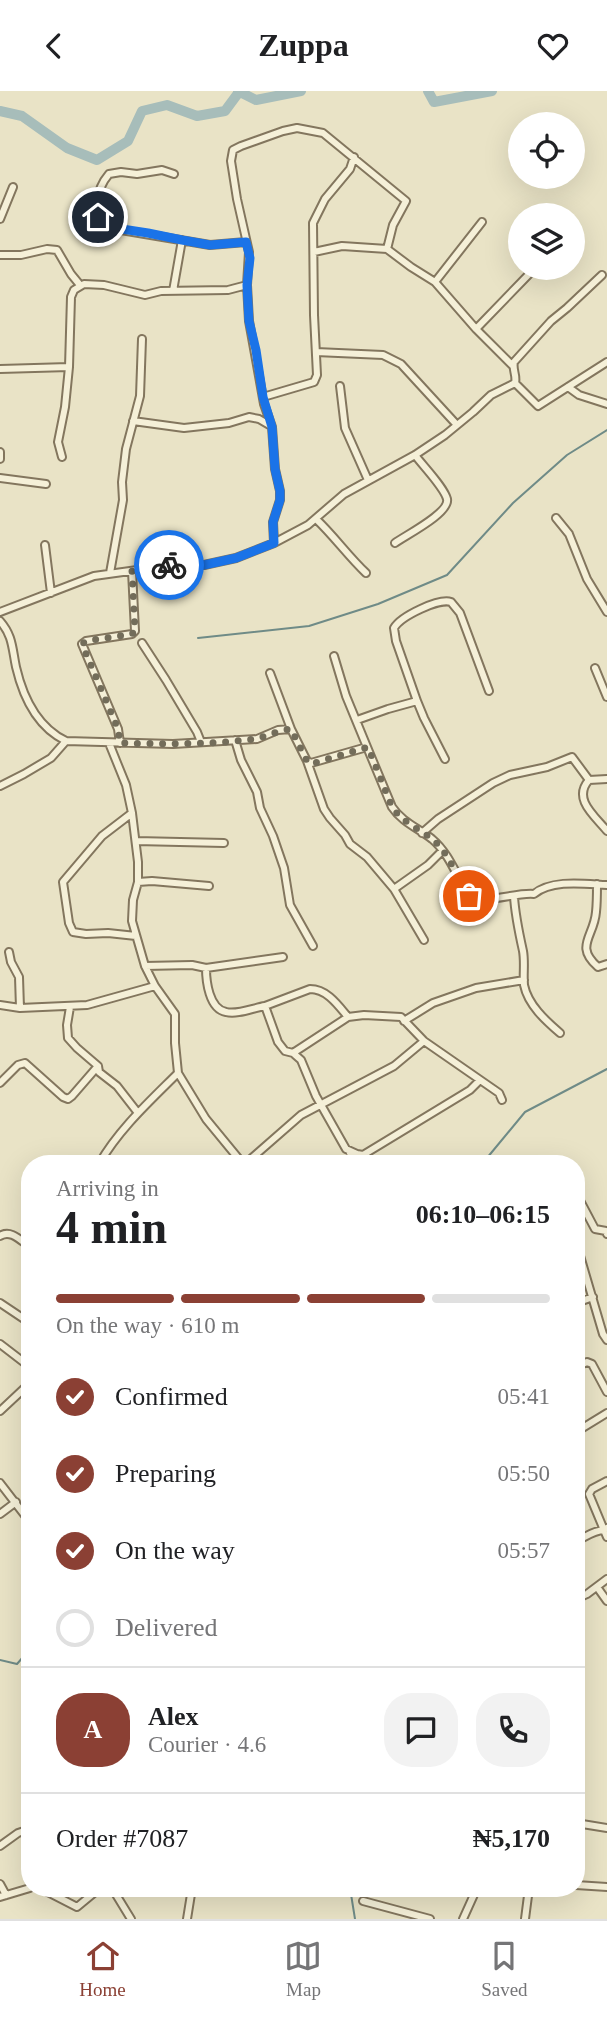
<!DOCTYPE html>
<meta charset="utf-8">
<style>
:root{--surface:#fff;--page:#f2f2f2;--text:#202124;--muted:#757577;--line:#e0e0e0;--accent:#8b4034}
body{margin:0;font-family:"Times New Roman",serif;background:var(--page);color:var(--text);height:100vh;display:flex;flex-direction:column;font-size:26px;white-space:nowrap}
*{box-sizing:border-box;margin:0}
p{font-size:23px;color:var(--muted)}
.icon{flex:none;width:38px;height:38px;fill:none;stroke:currentColor;stroke-width:2;stroke-linecap:round;stroke-linejoin:round}
.map{position:relative;flex:1;overflow:hidden}
.side{position:absolute;left:21px;top:1064px;width:564px;height:742px;display:flex;flex-direction:column;background:var(--surface);border-radius:28px;box-shadow:0 7px 28px #0002}
.side>*{flex:none}
.fabs{position:absolute;left:508px;top:21px;display:grid;gap:14px}
.fabs a{display:grid;place-items:center;width:77px;height:77px;border-radius:50%;background:var(--surface);box-shadow:0 7px 28px #0002;font-size:35px}
.pin{position:absolute;display:grid;place-items:center;width:60px;height:60px;color:#fff;margin:-30px;border:4px solid #fff;border-radius:50%;box-shadow:0 2px 7px #0007}
.courier{position:absolute;display:grid;place-items:center;width:70px;height:70px;margin:-35px;border:5px solid #1a73e8;border-radius:50%;background:#fff;color:#222;box-shadow:0 2px 9px #0007}
.headline em{font-style:normal;font-weight:700}
.headline div{display:flex;flex-direction:column-reverse}
.headline{display:flex;align-items:center;justify-content:space-between;height:119px;padding:0 35px}
h1{font-size:46px;font-weight:700;line-height:52px}
.bar{display:grid;grid-template-columns:repeat(4,1fr);gap:10px 7px;align-content:center;height:84px;padding:0 35px}
.bar i{height:9px;border-radius:5px;background:var(--line)}
.bar .active{background:var(--accent)}
.bar p{grid-column:span 4}
.line{display:flex;align-items:center;gap:18px;padding:0 35px;border-top:2px solid var(--line)}
.line div{flex:1}
.round{display:grid;place-items:center;flex:none;width:74px;height:74px;border-radius:28px;background:var(--page)}
ol{padding:0 35px;list-style:none}
li{display:flex;align-items:center;gap:21px;height:77px}
li p{margin-inline-start:auto}
li .icon{padding:7px;border-radius:50%;background:var(--accent);color:#fff;stroke-width:4}
li:last-child{color:var(--muted)}
li i{width:38px;height:38px;border:4px solid var(--line);border-radius:50%}
header{display:flex;justify-content:space-between;align-items:center;height:91px;padding:0 35px;background:var(--surface);font-size:32px;font-weight:700}
.tabs{display:flex;justify-content:space-around;align-items:center;height:98px;border-top:2px solid var(--line);background:var(--surface);font-size:19px;color:var(--muted)}
.tabs a{display:grid;justify-items:center;gap:4px}
.tabs .active{color:var(--accent)}
.map>svg:first-child{display:block}
.lines{fill:none;stroke-linecap:round;stroke-linejoin:round}
.stream{stroke:#6f8b87;stroke-width:2}
.river{stroke:#a7bdba;stroke-width:10}
.street-casing{stroke:#83765e;stroke-width:10}
.street{stroke:#f5f0d8;stroke-width:6}
.done{stroke:#736d5a;stroke-width:7;stroke-dasharray:0 12.6}
.route{stroke:#1a73e8;stroke-width:9}
</style>
<header><svg class="icon" aria-label="back" viewBox="0 0 24 24"><path d="M15 5l-7 7 7 7"/></svg>Zuppa<svg class="icon" aria-label="heart" viewBox="0 0 24 24"><path d="M12 20l-8-8c-3-5 5-10 8-4 3-6 11-1 8 4z"/></svg></header>
<div class="map">
<svg width="607" height="1828" viewBox="0 0 607 1828">
<rect width="100%" height="100%" fill="#e9e3c6"/>
<g class="lines">
<path class="stream" d="M198,547L309,535L378,513L447,484L513,412L567,364L607,339
M482,1073L525,1021L607,978
M0,1569L17,1573L30,1558
M350,1797L355,1828"/>
<path class="river" d="M238,0L256,9L301,0
M428,0L434,11L492,0
M0,20L22,25L67,57L97,69L128,50L142,20L167,14L197,25L225,20L239,1"/>
<defs>
<path id="street" d="M174,83L162,79L137,83L121,81L109,83C97,97 89,127 109,137L210,154L246,151
M0,128L13,96
M314,161L342,155L387,158L411,176L435,191L476,238L513,275
M0,164H21L47,158L57,159L71,183L80,194
M435,191L482,131
M173,200L182,149
M476,238L535,177
M316,261L383,264L401,273L457,334
M0,278L69,276
M515,292L538,315L607,271
M340,295L345,337L368,389
M568,296L579,304L607,313
M263,306L314,291L317,284L314,224L313,132L325,108L350,78L354,66
M133,330L184,337L229,332L249,326L259,328L271,335
M0,361V368
M62,366L58,351L65,316L69,276L71,206L74,199L84,193L104,194L145,204L161,200L228,199L247,194
M0,387L46,393
M556,427L569,443L587,488L607,521
M316,428C334,445 348,465 366,482
M274,452L273,431L280,409V400L275,378L272,336L264,313L249,230L247,194L249,161L237,108L231,70L233,59L241,55L283,40L297,37L323,42L406,110L393,134L387,158
M395,452C406,444 450,422 447,408C444,396 423,375 415,364
M45,454L51,502
M110,482L123,409L122,391L126,358L140,305L142,248
M0,521L94,485L166,475L204,474L236,467L274,452L308,434L344,403L415,364L445,344L473,321L491,304L515,292C517,284 512,279 514,271L551,230L567,217L602,184
M0,530C13,545 12,557 16,576C23,606 37,636 66,650L173,653L257,648L278,639L291,638L307,670L311,672L367,656L392,716C402,731 418,737 432,748C449,762 457,786 469,805C484,814 516,801 534,803C552,788 585,793 607,794
M142,552L166,589L197,641L201,651
M334,565L346,605L367,656
M595,577L607,606
M270,582L291,638
M417,610L396,550L394,537C401,525 439,507 451,511L460,522L489,600
M357,629L388,618L417,610L424,627L445,668
M235,649L241,669L257,701L260,717L273,745L284,777L290,814L313,855
M109,652L126,694L132,722L138,771V791L133,809L132,830L145,875L155,895L175,923V952L178,982L206,1028L243,1073
M120,652L118,638L82,553L86,550L132,543L135,540L132,480
M307,670L324,718L330,727L345,744L350,753L367,766L394,798L424,849
M589,689C572,708 595,725 607,740
M589,689L607,688
M0,695L24,683L51,667L66,650
M132,722L102,745L63,791L69,832L73,841L86,843L108,842L136,845
M422,742L438,728L493,692L510,684L547,676L572,666L589,689
M136,750L224,752
M138,791L152,790L209,795
M597,793C597,803 597,812 596,821C594,846 574,855 598,876L607,873
M394,798L428,774L442,760
M514,805C515,824 519,842 523,860C525,871 523,883 524,894C528,914 546,930 560,942
M9,861L11,871L19,886L20,917
M145,875L192,874L206,877C206,890 209,918 226,921C237,924 253,917 265,915L278,951L285,960L293,962L301,969L316,1005L346,1058L357,1063L363,1064L470,999L480,989
M206,877L283,866
M0,914L20,917L87,914L155,895
M265,915L310,898C327,898 338,914 348,926L364,924L401,926L424,950L499,1002L502,1009
M70,916L67,934L68,947L77,957L98,975L99,981L117,995L138,1022
M404,930L433,912L476,897L524,889
M293,962L348,926
M0,992L18,974L25,972L63,1006L68,1008L72,1005L98,975
M350,1062L363,1073
M546,1070L549,1073
M99,1073C119,1038 150,1010 178,982
M245,1073L301,1024L394,975L424,950
M576,1102L595,1138L606,1140L607,1143
M0,1145C11,1138 21,1150 30,1156
M576,1158H578L603,1243L607,1249
M0,1212L30,1232
M576,1212L593,1206
M0,1253L30,1276
M576,1276L587,1271L592,1273L607,1301
M0,1320L30,1292
M576,1341L607,1322
M607,1390L592,1398L589,1403L604,1439L607,1437
M0,1392L30,1431
M0,1423L16,1411
M576,1450C586,1446 592,1440 604,1439L607,1446
M597,1496L607,1510
M576,1508L587,1503L607,1488
M576,1732L607,1737
M0,1755L18,1742L30,1738
M0,1793L6,1804
M576,1794L607,1796
M40,1797L77,1816L100,1797
M112,1797L131,1828
M0,1806L30,1797
M363,1810L430,1828
M187,1828L192,1797
M463,1828L477,1797
M525,1828L529,1797"/>
</defs>
<use href="#street" class="street-casing"/>
<use href="#street" class="street"/>
</g>
<g class="lines">
<path class="done" d="M169,474L132,480L135,540L132,543L86,550L82,553L118,638L120,652C164,653 210,654 254,648C266,646 278,639 291,638L307,670L311,673L368,656L392,716C402,731 418,737 432,748C449,762 457,786 469,805"/>
<path class="route" d="M98,126L100,131L109,136L148,142L182,149L210,154L246,151L250,167L247,194L249,230L256,259L263,306L272,336L275,378L280,400V409L273,431L274,452L236,467L204,474H169"/>
</g>
</svg>
<div class="fabs">
<a><svg class="icon" aria-label="locate" viewBox="0 0 24 24"><circle cx="12" cy="12" r="6"/><path d="M12 2v4M12 18v4M2 12h4M18 12h4"/></svg></a>
<a><svg class="icon" aria-label="layers" viewBox="0 0 24 24"><path d="M12 4l9 5-9 5-9-5zM3 14l9 5 9-5"/></svg></a>
</div>
<div class="pin" style="left:469px;top:805px;background:#ea580c"><svg class="icon" aria-label="bag" viewBox="0 0 24 24"><path d="M5 8h14l-1 12H6zM9 8a3 3 0 0 1 6 0"/></svg></div>
<div class="pin" style="left:98px;top:126px;background:#1f2937"><svg class="icon" aria-label="home" viewBox="0 0 24 24"><path d="M3 11l9-7 9 7M6 9v11h12V9"/></svg></div>
<div class="courier" style="left:169px;top:474px"><svg class="icon" aria-label="bike" viewBox="0 0 24 24"><circle cx="6" cy="16" r="4"/><circle cx="18" cy="16" r="4"/><path d="M6 16l4-8h5l3 8M10 8l3 8H6M13 5h3"/></svg></div>
<section class="side">
<div class="headline"><div><h1>4 min</h1><p>Arriving in</p></div><em>06:10–06:15</em></div>
<div class="bar"><i class="active"></i><i class="active"></i><i class="active"></i><i></i><p>On the way · 610 m</p></div>
<ol>
<li><svg class="icon" aria-label="check" viewBox="0 0 24 24"><path d="M5 12l5 5 9-10"/></svg>Confirmed<p>05:41</p></li>
<li><svg class="icon" aria-label="check" viewBox="0 0 24 24"><path d="M5 12l5 5 9-10"/></svg>Preparing<p>05:50</p></li>
<li><svg class="icon" aria-label="check" viewBox="0 0 24 24"><path d="M5 12l5 5 9-10"/></svg>On the way<p>05:57</p></li>
<li><i></i>Delivered</li>
</ol>
<div class="line" style="height:126px"><b class="round" style="background:var(--accent);color:#fff">A</b><div><b>Alex</b><p>Courier · 4.6</p></div><a class="round"><svg class="icon" aria-label="chat" viewBox="0 0 24 24"><path d="M4 5h16v11H9l-5 4z"/></svg></a><a class="round"><svg class="icon" aria-label="phone" viewBox="0 0 24 24"><path d="M5 4h4l2 5-3 2q2 4 5 5l2-3 5 2v4C11 20 4 13 5 4z"/></svg></a></div>
<div class="line" style="height:91px"><div>Order #7087</div><b>₦5,170</b></div>
</section>
</div>
<nav class="tabs">
<a class="active"><svg class="icon" aria-label="home" viewBox="0 0 24 24"><path d="M3 11l9-7 9 7M6 9v11h12V9"/></svg>Home</a>
<a><svg class="icon" aria-label="map" viewBox="0 0 24 24"><path d="M3 6l6-2 6 2 6-2v14l-6 2-6-2-6 2zM9 4v14M15 6v14"/></svg>Map</a>
<a><svg class="icon" aria-label="saved" viewBox="0 0 24 24"><path d="M7 4h10v16l-5-4-5 4z"/></svg>Saved</a>
</nav>
